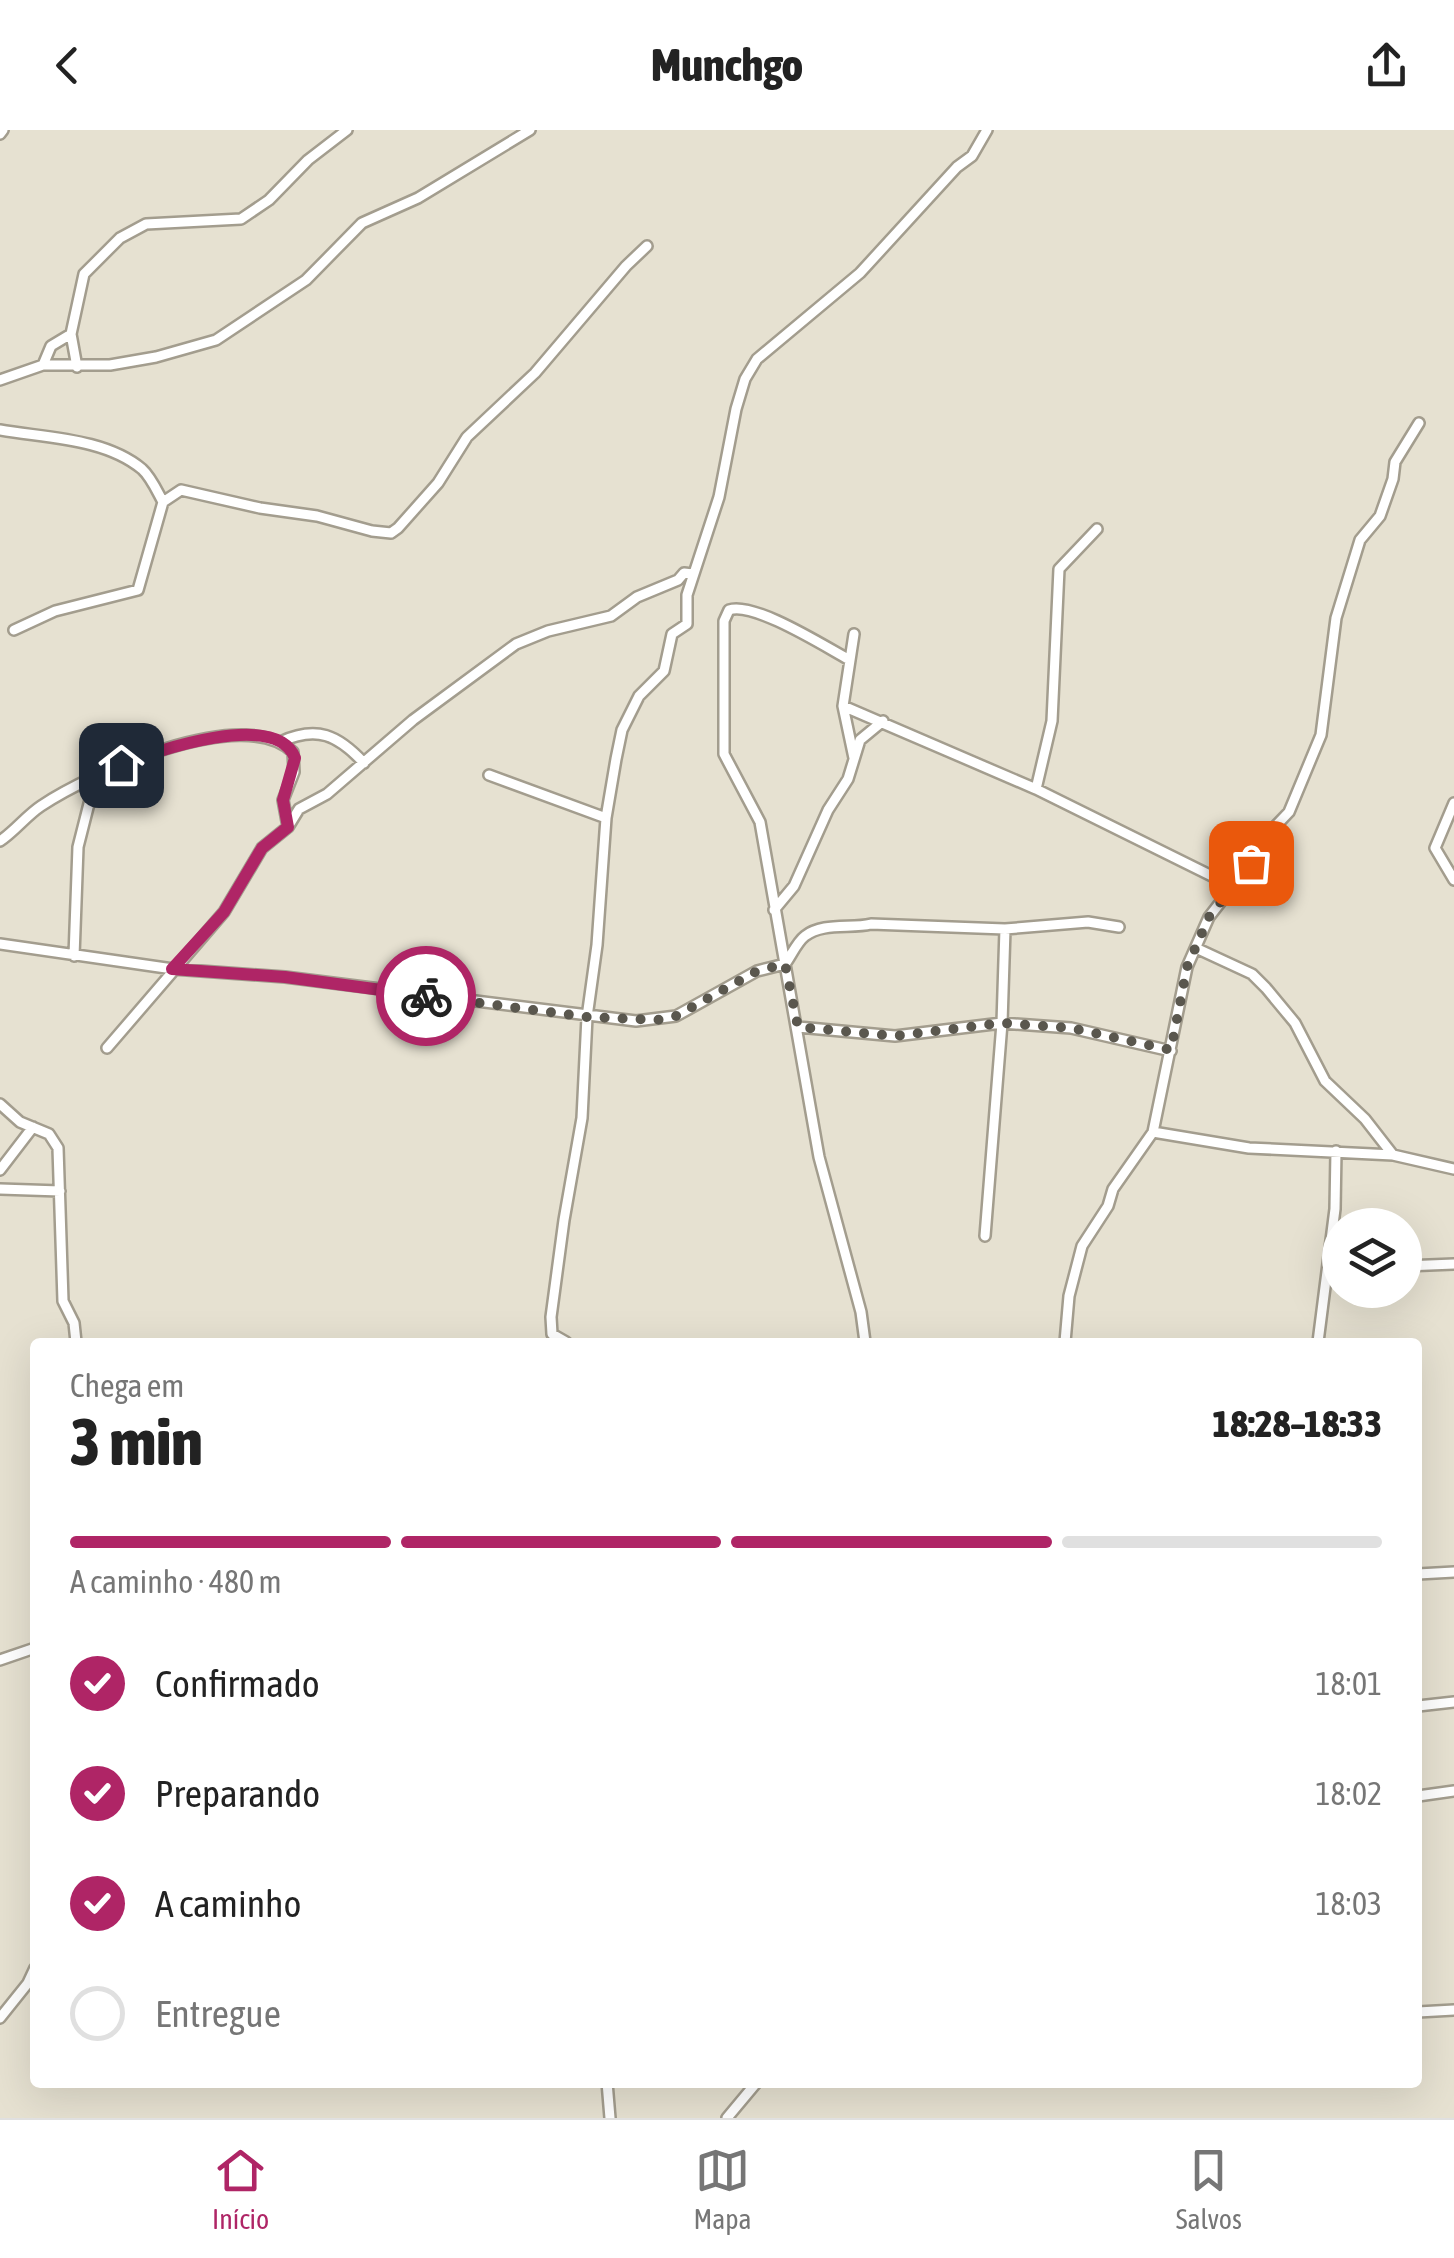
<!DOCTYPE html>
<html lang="pt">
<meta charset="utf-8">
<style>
:root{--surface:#fff;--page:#f6f6f6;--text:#222;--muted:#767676;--line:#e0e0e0;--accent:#af2566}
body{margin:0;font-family:"Asap Condensed",sans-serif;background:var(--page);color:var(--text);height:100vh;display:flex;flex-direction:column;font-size:38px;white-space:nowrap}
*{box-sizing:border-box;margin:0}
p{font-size:32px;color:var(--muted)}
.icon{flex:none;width:55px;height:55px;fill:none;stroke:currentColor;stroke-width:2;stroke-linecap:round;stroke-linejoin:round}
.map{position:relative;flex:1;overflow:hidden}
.sheet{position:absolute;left:30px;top:1208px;width:1392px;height:750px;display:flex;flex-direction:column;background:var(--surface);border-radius:10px;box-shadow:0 10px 40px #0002}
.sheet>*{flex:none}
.fabs{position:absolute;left:1322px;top:1078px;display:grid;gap:20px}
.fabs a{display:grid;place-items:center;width:100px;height:100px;border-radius:50%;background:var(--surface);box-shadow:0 10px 40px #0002;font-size:50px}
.pin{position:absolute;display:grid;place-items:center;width:85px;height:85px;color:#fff;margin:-42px;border-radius:20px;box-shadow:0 5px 15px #0006}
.courier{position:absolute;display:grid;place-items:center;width:100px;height:100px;margin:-50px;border:8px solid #af2566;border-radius:50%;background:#fff;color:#222;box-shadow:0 2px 12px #0007}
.head em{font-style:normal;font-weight:800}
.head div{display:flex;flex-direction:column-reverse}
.head{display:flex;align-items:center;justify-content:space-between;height:170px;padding:0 40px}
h1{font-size:65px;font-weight:800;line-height:75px}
.bar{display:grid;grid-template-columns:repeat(4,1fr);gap:15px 10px;align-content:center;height:120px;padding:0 40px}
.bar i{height:12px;border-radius:8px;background:var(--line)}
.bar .on{background:var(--accent)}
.bar p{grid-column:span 4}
ol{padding:0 40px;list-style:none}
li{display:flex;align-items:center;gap:30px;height:110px}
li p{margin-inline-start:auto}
li .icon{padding:10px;border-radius:50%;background:var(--accent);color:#fff;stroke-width:4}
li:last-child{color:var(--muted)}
li i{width:55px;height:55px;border:5px solid var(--line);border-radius:50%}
header{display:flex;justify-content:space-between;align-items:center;height:130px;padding:0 40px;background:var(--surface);font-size:45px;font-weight:800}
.tab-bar{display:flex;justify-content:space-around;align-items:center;height:140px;border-top:2px solid var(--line);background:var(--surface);font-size:28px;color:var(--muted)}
.tab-bar a{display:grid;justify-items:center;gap:5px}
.tab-bar .on{color:var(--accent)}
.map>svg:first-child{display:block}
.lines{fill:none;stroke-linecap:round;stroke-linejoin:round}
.minor-casing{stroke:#a39d8e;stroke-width:14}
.minor{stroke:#fff;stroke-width:9}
.done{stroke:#5a574e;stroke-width:10;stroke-dasharray:0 18}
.route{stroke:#af2566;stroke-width:12}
</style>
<header><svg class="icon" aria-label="back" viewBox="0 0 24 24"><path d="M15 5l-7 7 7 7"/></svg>Munchgo<svg class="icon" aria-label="share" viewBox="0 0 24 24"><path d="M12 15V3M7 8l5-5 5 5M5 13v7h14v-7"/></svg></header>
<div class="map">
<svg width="1454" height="1988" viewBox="0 0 1454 1988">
<rect width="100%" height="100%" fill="#e6e1d1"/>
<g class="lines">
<defs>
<path id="minor" d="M0,4L3,0
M43,235L51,216L71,204
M77,237L71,204L84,144L120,108L146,94L241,89L269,70L308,30L347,0
M0,250L43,235H110L156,227L216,210L306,150L362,93L418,68L530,0
M1419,293L1395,332L1393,349L1380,386L1360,410L1336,488L1321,605L1289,682L1269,703L1251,733L1209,787L1187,837L1153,1002L1249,1018L1393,1025L1454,1039
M0,300C46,308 105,308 142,339C151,347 157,361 163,372
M14,500L55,481L138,460L163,372L181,360L260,378L317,386L372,401L391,403L398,398L438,353L467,307L535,243L626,136L647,116
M854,504L843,576L854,628
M848,529C824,516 753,471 729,480L724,491V624L760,692L819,1027L861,1182L865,1212
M843,576L1036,659L1232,756
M280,612C317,595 338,605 364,633
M489,645L606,688
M1036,659L1052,591L1059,439L1097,399
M1454,673L1435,718L1454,750
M0,711C15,701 26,686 41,676C89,644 243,573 293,622L294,642L283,670L288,697
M774,780L794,756L828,680L848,649L860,610L883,591
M0,814L173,839L285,847L636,891L676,886L757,841L785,834C791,826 797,812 805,806C823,792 851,799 871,794L1005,799L1088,792L1119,797
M1198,819L1252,844L1266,858L1295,893L1325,951L1365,989L1393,1025
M74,826L78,717L95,650
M798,897L895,906L1002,893L1071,898L1171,921
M107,918L224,782L262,718L288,697L299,679L327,664L413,590L516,514L548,501L611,486L637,467L678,450L684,443L693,444
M0,974L20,992L49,1004L58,1018L63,1171L74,1193L76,1212
M0,1040L33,997
M0,1059L60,1061
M985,1106L1002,893L1005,799
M1405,1136L1454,1134
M566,1212L552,1204L551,1187L564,1090L582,988L587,887L597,815L606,688L616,629L622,600L639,566L664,541L672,504L687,494V465L719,367L736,279L745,249L757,229L860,143L957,37L972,26L987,0
M1065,1212L1069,1166L1082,1116L1108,1076L1113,1059L1153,1002
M1318,1212L1335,1079L1336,1021
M1418,1444L1454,1442
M0,1530L35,1518
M1418,1576L1454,1572
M1418,1666L1454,1661
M1418,1882L1454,1880
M0,1888L28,1853L35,1838
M607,1952L610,1988
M727,1988L757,1952"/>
</defs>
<use href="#minor" class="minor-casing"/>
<use href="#minor" class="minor"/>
</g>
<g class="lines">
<path class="done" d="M426,866L587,887L657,890L676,886L757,841L785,834L798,897L895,906L1002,893L1071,898L1171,920L1187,837L1209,787L1251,733"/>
<path class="route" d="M121,635C155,621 276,579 295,628L283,670L288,697L262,718L224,782L172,839L285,847L426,866"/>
</g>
</svg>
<div class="fabs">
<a><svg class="icon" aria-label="layers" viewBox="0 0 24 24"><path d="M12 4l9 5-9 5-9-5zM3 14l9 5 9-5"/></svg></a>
</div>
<div class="pin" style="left:1251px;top:733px;background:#ea580c"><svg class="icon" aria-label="bag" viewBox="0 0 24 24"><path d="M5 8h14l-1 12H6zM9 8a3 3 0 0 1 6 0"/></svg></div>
<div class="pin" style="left:121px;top:635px;background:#1f2937"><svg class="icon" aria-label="home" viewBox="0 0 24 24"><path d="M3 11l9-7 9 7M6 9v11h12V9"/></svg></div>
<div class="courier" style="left:426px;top:866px"><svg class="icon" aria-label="bike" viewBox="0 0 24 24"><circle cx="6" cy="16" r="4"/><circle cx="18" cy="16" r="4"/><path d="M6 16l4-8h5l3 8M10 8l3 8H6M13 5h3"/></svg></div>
<section class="sheet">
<div class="head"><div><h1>3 min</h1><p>Chega em</p></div><em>18:28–18:33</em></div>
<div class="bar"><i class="on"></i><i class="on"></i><i class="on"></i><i></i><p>A caminho · 480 m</p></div>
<ol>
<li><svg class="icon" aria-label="check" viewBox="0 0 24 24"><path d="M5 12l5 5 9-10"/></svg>Confirmado<p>18:01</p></li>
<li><svg class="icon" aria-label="check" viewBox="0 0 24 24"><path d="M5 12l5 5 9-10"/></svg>Preparando<p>18:02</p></li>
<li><svg class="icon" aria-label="check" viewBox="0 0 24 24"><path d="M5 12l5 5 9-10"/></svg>A caminho<p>18:03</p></li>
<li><i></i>Entregue</li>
</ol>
</section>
</div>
<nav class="tab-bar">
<a class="on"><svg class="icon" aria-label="home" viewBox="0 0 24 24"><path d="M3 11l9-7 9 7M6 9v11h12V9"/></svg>Início</a>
<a><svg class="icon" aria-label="map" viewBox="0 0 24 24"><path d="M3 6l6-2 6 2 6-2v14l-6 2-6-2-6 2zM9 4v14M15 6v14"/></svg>Mapa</a>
<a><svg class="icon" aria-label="saved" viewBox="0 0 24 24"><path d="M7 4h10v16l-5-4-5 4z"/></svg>Salvos</a>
</nav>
